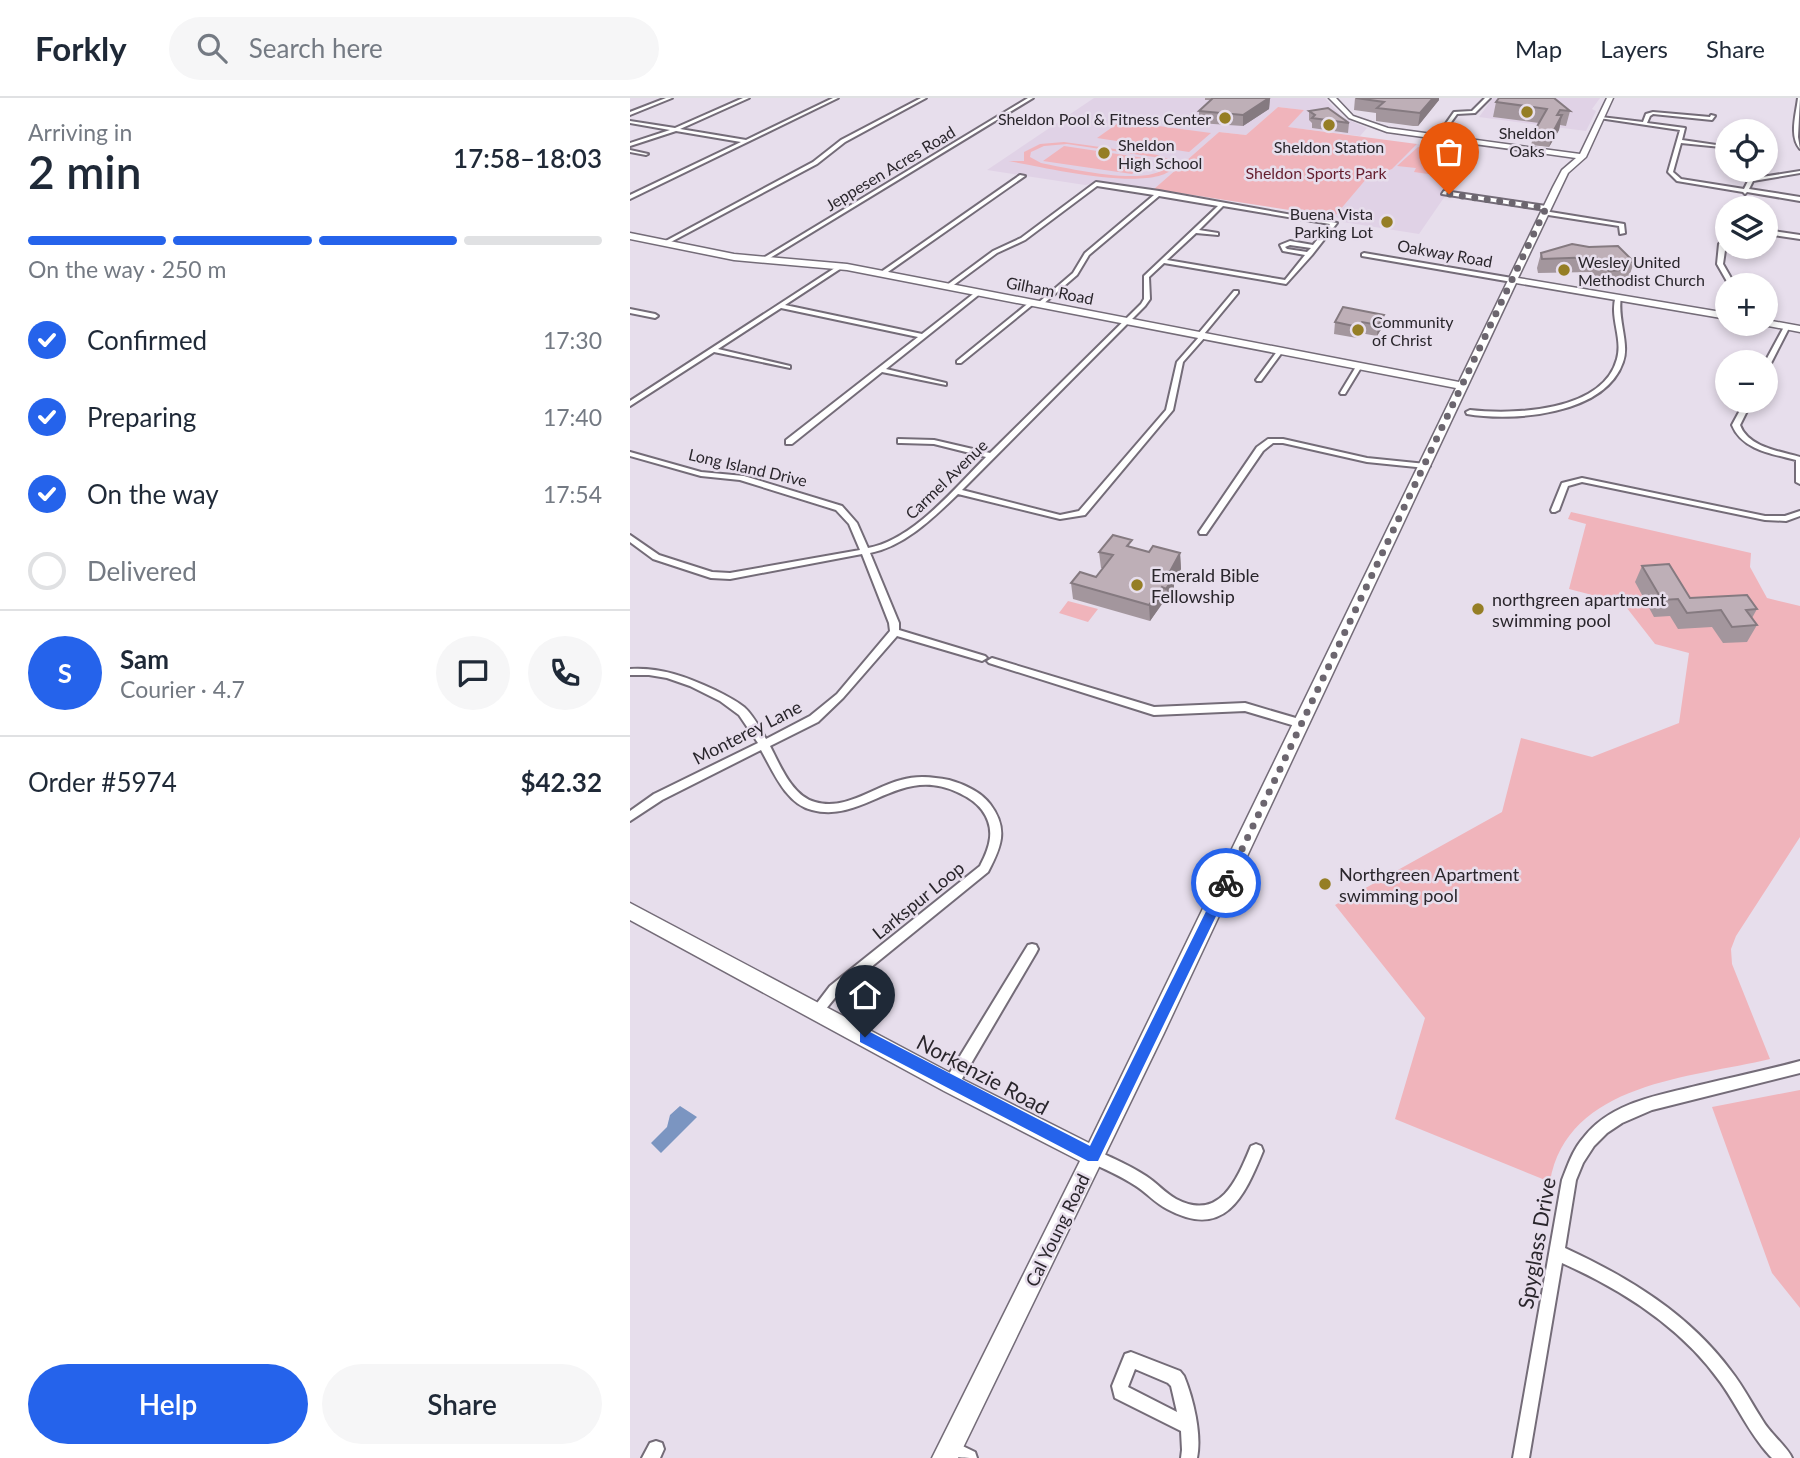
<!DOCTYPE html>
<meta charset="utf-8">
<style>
:root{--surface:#fff;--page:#f6f6f7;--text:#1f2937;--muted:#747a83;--line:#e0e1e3;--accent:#2563eb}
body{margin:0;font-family:Lato,sans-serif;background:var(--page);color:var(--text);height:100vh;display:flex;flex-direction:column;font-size:26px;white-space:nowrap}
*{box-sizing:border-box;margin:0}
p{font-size:23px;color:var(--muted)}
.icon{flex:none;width:38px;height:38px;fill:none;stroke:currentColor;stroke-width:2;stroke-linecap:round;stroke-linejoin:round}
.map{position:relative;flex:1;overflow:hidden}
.side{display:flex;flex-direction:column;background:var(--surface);width:630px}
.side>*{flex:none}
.controls{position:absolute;left:1085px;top:21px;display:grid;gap:14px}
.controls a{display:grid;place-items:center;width:63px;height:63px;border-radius:50%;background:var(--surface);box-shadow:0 4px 10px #0003;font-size:35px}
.pin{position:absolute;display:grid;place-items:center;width:60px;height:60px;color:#fff;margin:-72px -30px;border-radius:50% 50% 50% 0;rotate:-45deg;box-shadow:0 0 7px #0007}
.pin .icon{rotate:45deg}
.courier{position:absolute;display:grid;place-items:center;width:70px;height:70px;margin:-35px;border:5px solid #2563eb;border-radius:50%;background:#fff;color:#222;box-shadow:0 2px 9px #0007}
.overview em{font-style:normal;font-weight:600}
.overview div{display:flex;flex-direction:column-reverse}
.overview{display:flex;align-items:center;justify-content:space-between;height:119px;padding:0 28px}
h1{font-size:46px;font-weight:600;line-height:52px}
.bar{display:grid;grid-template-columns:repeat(4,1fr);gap:10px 7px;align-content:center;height:84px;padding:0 28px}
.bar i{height:9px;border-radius:5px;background:var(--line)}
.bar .current{background:var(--accent)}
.bar p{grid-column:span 4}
.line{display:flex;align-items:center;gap:18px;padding:0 28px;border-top:2px solid var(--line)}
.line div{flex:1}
.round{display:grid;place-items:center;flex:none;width:74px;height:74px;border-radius:37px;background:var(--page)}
ol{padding:0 28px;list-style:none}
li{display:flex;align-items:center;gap:21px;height:77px}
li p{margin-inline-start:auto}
li .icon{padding:7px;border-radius:50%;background:var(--accent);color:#fff;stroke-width:4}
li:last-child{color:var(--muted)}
li i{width:38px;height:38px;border:4px solid var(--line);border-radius:50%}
.cta{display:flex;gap:14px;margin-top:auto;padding:14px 28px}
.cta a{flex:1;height:80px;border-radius:42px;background:var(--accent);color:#fff;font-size:28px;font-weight:600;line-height:80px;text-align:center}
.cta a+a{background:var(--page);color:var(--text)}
header{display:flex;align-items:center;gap:42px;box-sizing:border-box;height:98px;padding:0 35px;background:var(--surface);border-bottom:2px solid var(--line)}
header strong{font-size:33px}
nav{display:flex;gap:38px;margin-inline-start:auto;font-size:24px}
.search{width:490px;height:63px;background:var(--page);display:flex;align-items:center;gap:18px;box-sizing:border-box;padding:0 24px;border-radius:38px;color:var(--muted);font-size:26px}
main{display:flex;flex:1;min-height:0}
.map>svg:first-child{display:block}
.built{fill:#e0d2e6}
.green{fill:#f0b4bb;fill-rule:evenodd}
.water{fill:#7b95c1}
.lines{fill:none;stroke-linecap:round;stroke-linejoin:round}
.street-casing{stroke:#746c78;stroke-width:4}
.secondary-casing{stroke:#746c78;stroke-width:3}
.street{fill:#fff;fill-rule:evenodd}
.secondary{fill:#fff;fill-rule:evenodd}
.wall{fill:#a3969d}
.shaded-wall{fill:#857a80}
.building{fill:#beafb7;stroke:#857a80;stroke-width:2}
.route{fill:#2563eb}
.done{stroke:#6c666f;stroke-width:7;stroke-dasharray:0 12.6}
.poi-dot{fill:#957e25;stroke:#e7deec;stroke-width:2.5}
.labels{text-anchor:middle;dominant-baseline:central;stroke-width:5;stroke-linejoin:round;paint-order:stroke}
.far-poi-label{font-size:16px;fill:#2a262c;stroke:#e7deec;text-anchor:start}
.far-street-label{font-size:16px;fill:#2a262c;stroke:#e7deec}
.far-park-label{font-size:16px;fill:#651e2e;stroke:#e7deec}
.poi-label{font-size:18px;fill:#2a262c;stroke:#e7deec;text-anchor:start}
.street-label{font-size:18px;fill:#2a262c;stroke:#e7deec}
.near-street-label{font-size:21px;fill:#2a262c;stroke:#e7deec}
</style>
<header>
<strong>Forkly</strong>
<div class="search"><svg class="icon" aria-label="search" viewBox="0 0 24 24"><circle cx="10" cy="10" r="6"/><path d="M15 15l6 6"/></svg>Search here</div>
<nav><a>Map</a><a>Layers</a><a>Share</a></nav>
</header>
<main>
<section class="side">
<div class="overview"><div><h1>2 min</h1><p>Arriving in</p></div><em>17:58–18:03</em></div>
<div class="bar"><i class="current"></i><i class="current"></i><i class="current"></i><i></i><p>On the way · 250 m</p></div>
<ol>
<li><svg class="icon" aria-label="check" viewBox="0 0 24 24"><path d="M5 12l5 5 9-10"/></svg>Confirmed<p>17:30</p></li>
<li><svg class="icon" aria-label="check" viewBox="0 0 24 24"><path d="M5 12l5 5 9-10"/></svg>Preparing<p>17:40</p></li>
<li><svg class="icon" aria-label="check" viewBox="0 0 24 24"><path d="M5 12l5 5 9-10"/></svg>On the way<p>17:54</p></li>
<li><i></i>Delivered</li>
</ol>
<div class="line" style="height:126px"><b class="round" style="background:var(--accent);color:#fff">S</b><div><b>Sam</b><p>Courier · 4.7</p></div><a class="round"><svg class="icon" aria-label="chat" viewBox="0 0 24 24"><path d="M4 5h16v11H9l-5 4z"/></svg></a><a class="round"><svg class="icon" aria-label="phone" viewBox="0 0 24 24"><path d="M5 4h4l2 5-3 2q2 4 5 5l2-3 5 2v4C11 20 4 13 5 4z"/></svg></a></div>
<div class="line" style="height:91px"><div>Order #5974</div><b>$42.32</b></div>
<div class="cta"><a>Help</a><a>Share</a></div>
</section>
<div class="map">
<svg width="1170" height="1360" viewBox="0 0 1170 1360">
<rect width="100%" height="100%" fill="#e7deec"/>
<path class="built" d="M464,0H695L712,19L737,30L730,38L657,29L674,12L648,9L616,37L589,34L524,91L477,84L455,87L357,72Z
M863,0H970L962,11L966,13L956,33L849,19Z
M787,46L846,53L789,136L713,124L715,121L704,119L736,80L762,70Z"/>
<path class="green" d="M648,9L674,12L658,29L787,46L762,71L737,80L704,119L524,91L589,34L616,37Z
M491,23L581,35L559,54L467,40Z
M434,44L528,57L541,62L545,68C526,97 410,68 378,63H394V54L410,46ZM437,46L524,59L534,63L537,68C520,90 437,70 411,65L400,59L401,54L414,48Z
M434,48L521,61L502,76L413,63Z
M788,49L810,52L804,61L831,65L820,82L807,80L812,72L805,77L784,74L786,70L767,68Z
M941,414L1121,455L1120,469L1137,500L1170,508V739L1106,838L1101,851L1102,866L1140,961C1061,980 937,984 920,1084L765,1021L795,920L705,807L872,714L891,640L962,659L1049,625L1059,555L1025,546L993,505L939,491L956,426L938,421Z
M438,503L468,511L458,524L429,515Z
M1170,992V1210L1142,1175L1082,1009Z"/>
<path class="water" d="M50,1008L67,1019L31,1055L21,1045L37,1029L40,1017Z"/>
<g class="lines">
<defs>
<path id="street" d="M36,0H42L0,17V14Z
M113,0H119L50,31L116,42L203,0H208L0,101V97L111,44L46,33L0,48V45L40,32L0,25V23L45,30Z
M291,0H296L215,44L187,66L37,146L32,145L183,64L211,42Z
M398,0H403L135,163L130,162Z
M855,0H860L845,15L827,16L809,41H805L824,14L842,13Z
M1168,0H1170L1168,39L1170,51C1159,38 1166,17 1168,0Z
M1023,14L1080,19L1081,17L1085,18L1082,22L1023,16L1020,18L1017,25L1055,30L1052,42L1093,48L1091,49L1051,45L1043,74L1051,81L1114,91L1119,81L1170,73V75L1123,83L1119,91L1170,99V103L1117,94L1115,96L1113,94L1047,83L1038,74L1050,32L969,20L971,19L1013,24L1016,16Z
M0,52L18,56L16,57L0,54Z
M390,77L395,78L255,176H251V174Z
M466,84L529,93L707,125L682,157L656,186L534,165L519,179L520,201L515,208L332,392L430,417L449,413L536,312L547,264L569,239L567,237L568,236L604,193H608V195L574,236L576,238L575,239L553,264L543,312L455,417L430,421L328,396C303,420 275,448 240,455L269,525V532L355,558L357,560L352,563L267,538L213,600L188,624L140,648C150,667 162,698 185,704C216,713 243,689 271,682C287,677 303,679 319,682C333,686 350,693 360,706C379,731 371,749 358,774L208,896L191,917L187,919L183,917L181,913L200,888L350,768C360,749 366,731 352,712C346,704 336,698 327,694C269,667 234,726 182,712C156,706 143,673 131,652L32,702L0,723V713L24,696L128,645L109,617L90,603L60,588L37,580L19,577H0V571C31,569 57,579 85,592C95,597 105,602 114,609C123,617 130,630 136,641L180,618L207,596L260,533L259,525L232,456L100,481L81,480L23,461L0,444V437L29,457L82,474L100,475L230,452L219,426L206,412L110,382L71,378L0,358V354L71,374L114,378L212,408L227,425L238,450C283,442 325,390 356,359L304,346L271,345H268V341L304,342L360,355L511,206L514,201V178L588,108L529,98L459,157L447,177L412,207H408V205L443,175L455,155L524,97L467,88L395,142L367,155L321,189H317V187L363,153L391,140ZM593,108L700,126L683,147L660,143L650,147L653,153L675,157L655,182L537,162L566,135L588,137V135L569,132ZM660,147L681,150L677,154L657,151L655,149Z
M814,93L916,108L919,110L916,112L812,96Z
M914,113L994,126L995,135L990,136L989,128L912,116Z
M1136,132L1170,137V141L1136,136Z
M1097,139L1093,166L1105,187H1099L1087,166L1089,146Z
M734,155L882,180L885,182L882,184L732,158V156Z
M211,166L214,168L213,169L155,207L292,236L347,193H351V195L256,271L316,285V287L252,274L162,346H156V342L288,239L151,210L88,251L160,268V270L84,254L0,308V303Z
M986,198L991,199C987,221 1000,246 993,264C975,317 883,324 837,316L836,314L840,312C883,317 973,314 987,261C993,240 979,219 986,198Z
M401,203L406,204L331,265H327V263Z
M0,211L25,216L28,218L25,220L0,215Z
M1155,227L1160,228L1139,269L1136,271L1135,264Z
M648,252L653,253L631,283H627L626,282Z
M727,267L732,268L715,296H711L710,295Z
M1115,303H1122L1110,327C1118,349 1149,353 1170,359V386L1166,384V362C1143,356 1112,352 1102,327Z
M638,341H653L737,360L796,366L800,368L796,370L737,364L653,345H643L633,353L576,436H570L569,434L627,349Z
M952,380L1135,418H1155L1170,413V418L1156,423L1135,422L952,384L938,388L929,412L925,414H922L921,412L932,385Z
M362,560L524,609L615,605L676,623L677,626L672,630L615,613L524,617L359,565L357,563Z
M402,846L406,847L408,851L406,855L326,991L321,993L316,991L314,986L316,981L398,847Z
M1170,963V975L1022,1012L992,1025L977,1035L964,1048L953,1065L946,1082L935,1150C998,1179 1059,1216 1101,1273C1113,1288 1122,1306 1133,1323C1140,1335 1158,1350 1162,1360H1142L1139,1357C1119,1335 1108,1309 1091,1285C1052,1230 993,1192 932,1165L899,1360H883L932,1082C938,1067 943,1051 954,1039C981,1004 1030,997 1070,987C1103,979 1137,972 1170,963Z
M626,1046L631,1048L633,1053C614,1100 594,1142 537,1111C525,1105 517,1095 506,1088C491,1078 474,1071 458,1063L456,1058L458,1053L463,1051L468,1053C484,1061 501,1068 516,1078C527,1085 535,1095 546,1101C590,1124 607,1082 621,1048Z
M501,1254L550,1273L554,1278C563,1300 572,1336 567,1360H551L552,1352L551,1333L485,1300L482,1288L495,1256ZM505,1271L538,1285L541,1288L547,1314L498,1289Z
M320,1342L345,1354L347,1360C335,1360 317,1360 312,1350L314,1344Z
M26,1343L32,1345L34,1351L30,1360H12L20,1345Z"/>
<path id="secondary" d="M699,0H706L723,18L758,30L950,56L977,0H983L956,59L938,75L888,180L1097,215V221L886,185L534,935L328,1360H302L450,1063L314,993L0,822V805L328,979L459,1045L826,290L217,172L104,162L0,141V135L104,156L217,166L829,284L923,89L932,72L946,60L757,34L719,20Z
M1136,222L1170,228V234L1133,227Z"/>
</defs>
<use href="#street" class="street-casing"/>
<use href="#secondary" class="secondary-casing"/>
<use href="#street" class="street"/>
<use href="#secondary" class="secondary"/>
</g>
<path class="wall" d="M575,0H640L639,11L613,28L569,25V13L581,2H575Z
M725,0L809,2L788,28H783L746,23V15L724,12Z
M866,4L940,13L936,28L930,27L929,32L919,49L901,47L905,32L909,25L863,19Z
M679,13L719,25L718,35L682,30V25L679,22Z
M942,146L1004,164L999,179H993L990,187L974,188L962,174L908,175L907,170L911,155Z
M754,217L753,228L747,238L730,235L727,240L704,236L705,224Z
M503,450L519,454L550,455L551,471L544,484V497L537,507L532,506L520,523L443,501L441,485L466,479L473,470H471L469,454Z
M1012,468L1060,500L1127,511L1122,520L1127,527L1117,544L1093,545L1082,529L1048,531L1040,518L1024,519L1005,484Z"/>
<path class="shaded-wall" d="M639,0H640L639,11L613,28V17Z
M803,0H809V2L788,28L790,15Z
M932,17L929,32L919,49L923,34Z
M754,217L753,228L747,238L748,227Z
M732,224L730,235L727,240L728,229Z
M550,455L551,471L544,484V497L537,507V479Z
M532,489V506L520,523L519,507Z"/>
<path class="building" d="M583,0H639L613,17L569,13Z
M726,0H803L790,15L747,10L754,4Z
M869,0H924L940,13L930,12L927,17H932L923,34L905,32L917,11L866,4Z
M698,10L719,25L682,20L685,17L679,13Z
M942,146L959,149L988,148L1004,164L988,165L995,172L979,173L966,159L912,161L911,155Z
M713,209L754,217L748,227L732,224L728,229L705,224Z
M483,437L502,442L497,448L519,454L523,448L550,455L537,479L543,480L536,491L532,489L519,507L441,485L450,474L466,479L483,457L469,454Z
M1039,466L1060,500L1117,497L1127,511L1116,512L1127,527L1102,529L1091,512L1057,515L1048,501L1032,502L1012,468Z"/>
<path class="route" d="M596,780L602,785L468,1063H458L230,944V934H240L460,1048L592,781Z"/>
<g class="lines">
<path class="done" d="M596,785L916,110L819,96"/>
</g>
<g class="poi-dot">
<circle cx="897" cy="14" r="7"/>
<circle cx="595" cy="20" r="7"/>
<circle cx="699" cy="27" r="7"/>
<circle cx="474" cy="55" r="7"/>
<circle cx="757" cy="124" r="7"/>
<circle cx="934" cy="172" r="7"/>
<circle cx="728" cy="232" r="7"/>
<circle cx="507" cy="487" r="7"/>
<circle cx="848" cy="511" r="7"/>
<circle cx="695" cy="786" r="7"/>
</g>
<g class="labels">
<g class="far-poi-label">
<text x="581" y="20" text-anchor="end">Sheldon Pool &amp; Fitness Center</text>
<text x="897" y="34" text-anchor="middle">Sheldon<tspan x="897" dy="18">Oaks</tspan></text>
<text x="488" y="46">Sheldon<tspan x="488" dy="18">High School</tspan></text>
<text x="699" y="48" text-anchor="middle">Sheldon Station</text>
<text x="743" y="115" text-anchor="end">Buena Vista<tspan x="743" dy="18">Parking Lot</tspan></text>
<text x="948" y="163">Wesley United<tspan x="948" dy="18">Methodist Church</tspan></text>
<text x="742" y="223">Community<tspan x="742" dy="18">of Christ</tspan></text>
</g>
<g class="far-street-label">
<text transform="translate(260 70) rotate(-31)">Jeppesen Acres Road</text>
<text transform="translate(815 155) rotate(10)">Oakway Road</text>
<text transform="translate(420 192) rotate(11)">Gilham Road</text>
<text transform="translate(118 369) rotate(13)">Long Island Drive</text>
<text transform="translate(316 381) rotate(-44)">Carmel Avenue</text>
</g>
<g class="far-park-label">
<text x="686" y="74">Sheldon Sports Park</text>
</g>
<g class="poi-label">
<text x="521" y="477">Emerald Bible<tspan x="521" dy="21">Fellowship</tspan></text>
<text x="862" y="501">northgreen apartment<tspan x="862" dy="21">swimming pool</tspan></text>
<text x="709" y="776">Northgreen Apartment<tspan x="709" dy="21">swimming pool</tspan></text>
</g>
<g class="street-label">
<text transform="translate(117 634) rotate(-27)">Monterey Lane</text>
<text transform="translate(288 802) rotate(-39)">Larkspur Loop</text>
<text transform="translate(427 1132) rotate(-64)">Cal Young Road</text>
</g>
<g class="near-street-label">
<text transform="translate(353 976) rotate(28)">Norkenzie Road</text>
<text transform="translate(906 1145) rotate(-80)">Spyglass Drive</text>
</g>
</g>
</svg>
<div class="controls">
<a><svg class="icon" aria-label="locate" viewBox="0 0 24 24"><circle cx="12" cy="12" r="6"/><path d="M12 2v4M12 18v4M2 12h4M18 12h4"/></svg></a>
<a><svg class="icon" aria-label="layers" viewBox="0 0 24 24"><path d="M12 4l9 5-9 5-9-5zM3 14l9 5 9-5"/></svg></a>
<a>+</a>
<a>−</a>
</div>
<div class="pin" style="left:819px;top:96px;background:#ea580c"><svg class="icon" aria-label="bag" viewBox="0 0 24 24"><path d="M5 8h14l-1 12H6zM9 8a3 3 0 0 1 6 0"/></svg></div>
<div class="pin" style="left:235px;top:939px;background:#1f2937"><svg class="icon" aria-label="home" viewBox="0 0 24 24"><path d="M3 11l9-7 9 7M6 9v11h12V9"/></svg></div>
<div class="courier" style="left:596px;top:785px"><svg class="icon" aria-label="bike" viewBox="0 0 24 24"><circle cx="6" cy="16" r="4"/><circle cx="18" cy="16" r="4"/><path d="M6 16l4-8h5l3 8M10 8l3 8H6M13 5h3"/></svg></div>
</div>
</main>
